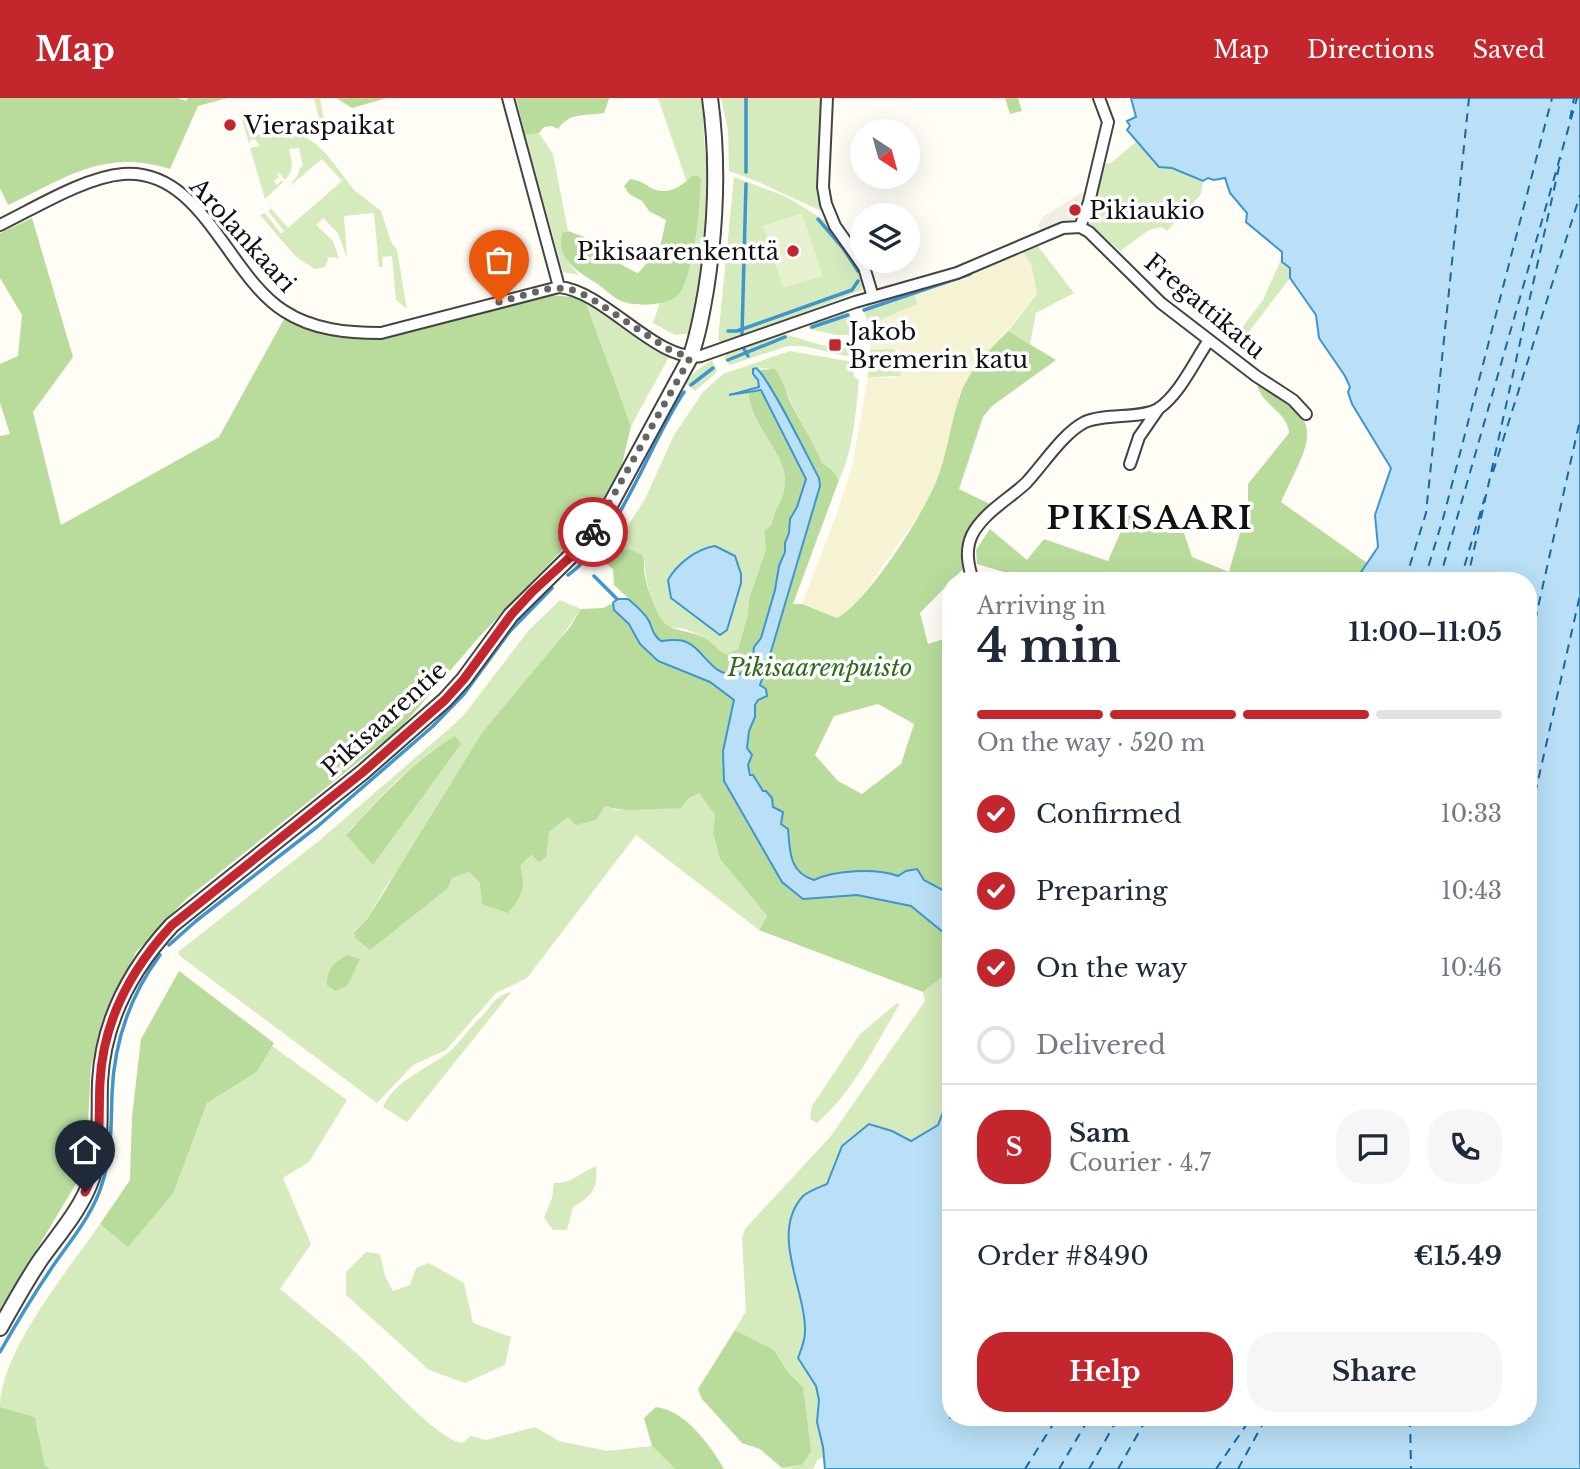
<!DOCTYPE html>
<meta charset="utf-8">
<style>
:root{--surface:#fff;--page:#f6f6f7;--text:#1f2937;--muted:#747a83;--line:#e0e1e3;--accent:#c4262e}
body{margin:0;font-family:"Libre Baskerville",serif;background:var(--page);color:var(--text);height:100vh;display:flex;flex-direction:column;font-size:26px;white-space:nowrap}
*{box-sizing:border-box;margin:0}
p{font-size:23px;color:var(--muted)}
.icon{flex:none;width:38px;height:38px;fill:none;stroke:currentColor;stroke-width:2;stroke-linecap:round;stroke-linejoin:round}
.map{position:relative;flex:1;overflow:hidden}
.panel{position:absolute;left:942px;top:474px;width:595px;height:854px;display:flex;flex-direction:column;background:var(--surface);border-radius:28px;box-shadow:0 7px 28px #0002}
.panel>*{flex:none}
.needle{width:46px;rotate:144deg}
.tools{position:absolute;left:850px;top:21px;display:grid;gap:14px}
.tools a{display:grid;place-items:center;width:70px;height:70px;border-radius:50%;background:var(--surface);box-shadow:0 7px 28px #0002;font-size:35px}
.pin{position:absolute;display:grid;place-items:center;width:60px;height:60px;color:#fff;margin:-72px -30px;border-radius:50% 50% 50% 0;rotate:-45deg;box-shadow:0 0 7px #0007}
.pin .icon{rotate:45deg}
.courier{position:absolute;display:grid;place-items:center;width:70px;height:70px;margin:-35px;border:5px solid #c4262e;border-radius:50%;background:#fff;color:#222;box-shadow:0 2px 9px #0007}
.head em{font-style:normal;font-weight:800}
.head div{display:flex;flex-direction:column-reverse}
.head{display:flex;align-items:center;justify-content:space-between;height:119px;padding:0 35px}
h1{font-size:46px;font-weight:800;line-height:52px}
.bar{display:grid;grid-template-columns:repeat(4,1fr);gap:10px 7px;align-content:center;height:84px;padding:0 35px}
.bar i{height:9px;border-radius:5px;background:var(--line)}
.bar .active{background:var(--accent)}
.bar p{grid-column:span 4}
.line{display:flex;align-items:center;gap:18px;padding:0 35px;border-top:2px solid var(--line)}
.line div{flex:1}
.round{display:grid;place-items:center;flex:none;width:74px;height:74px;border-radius:28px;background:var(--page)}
ol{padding:0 35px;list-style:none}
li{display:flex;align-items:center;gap:21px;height:77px}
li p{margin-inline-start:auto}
li .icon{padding:7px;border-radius:50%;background:var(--accent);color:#fff;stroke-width:4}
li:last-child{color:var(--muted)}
li i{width:38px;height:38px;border:4px solid var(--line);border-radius:50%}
.button{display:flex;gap:14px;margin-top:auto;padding:14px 35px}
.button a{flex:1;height:80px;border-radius:28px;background:var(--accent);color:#fff;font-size:28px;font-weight:800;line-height:80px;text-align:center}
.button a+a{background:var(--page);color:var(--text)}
header{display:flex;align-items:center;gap:42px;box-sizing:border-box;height:98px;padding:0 35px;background:var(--accent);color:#fff}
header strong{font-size:33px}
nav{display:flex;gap:38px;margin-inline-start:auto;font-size:24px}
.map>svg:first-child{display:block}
.farmland{fill:#f6f3d4}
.green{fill:#d5ebbd;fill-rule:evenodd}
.forest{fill:#b9dc9c;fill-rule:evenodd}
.pitch{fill:#e6f2cf}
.plaza{fill:#f1ede2}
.water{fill:#b9e0f7;stroke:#3f96cf;stroke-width:2}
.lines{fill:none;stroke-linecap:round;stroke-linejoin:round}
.stream{stroke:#3f96cf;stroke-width:3.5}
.ferry{stroke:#1768a6;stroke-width:2;stroke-dasharray:9 7;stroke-linecap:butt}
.minor-casing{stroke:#444;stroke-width:14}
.tertiary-casing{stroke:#444;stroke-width:18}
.minor{stroke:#fff;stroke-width:10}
.tertiary{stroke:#fff;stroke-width:14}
.done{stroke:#646461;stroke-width:7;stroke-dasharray:0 12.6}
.route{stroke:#c4262e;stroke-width:9}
.poi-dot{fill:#c4262e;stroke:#fff;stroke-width:2.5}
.labels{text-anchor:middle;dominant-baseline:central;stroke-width:7;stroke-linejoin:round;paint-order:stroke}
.poi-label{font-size:24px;fill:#111;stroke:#fff;text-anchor:start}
.street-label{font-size:24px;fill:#111;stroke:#fff}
.park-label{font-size:24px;font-style:italic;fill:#2f6b1f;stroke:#fff}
.district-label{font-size:32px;font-weight:bold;letter-spacing:2px;fill:#111;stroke:#fff}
</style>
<header>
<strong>Map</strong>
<nav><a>Map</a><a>Directions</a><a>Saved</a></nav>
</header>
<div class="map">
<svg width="1580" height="1371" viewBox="0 0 1580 1371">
<rect width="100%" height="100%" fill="#fffdf5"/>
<path class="farmland" d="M1023,154L1031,166L1037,196L982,262L960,297L939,378L924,410L858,503L840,519L837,520L802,506L837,415L852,369L868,279L895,280L905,265L903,258L898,252H870L869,227L917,206L915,196L983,172Z"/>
<path class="green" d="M314,0H320L324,23L300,31L302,37L316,46L328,58L354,92L381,113L391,144L397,152L407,211L396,202L392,158L382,159L383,169H379L374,115L344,118L347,160L338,135L323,120L316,127L333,143L339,160L329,159L325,169L315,171L296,159L260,117L265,115L281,136L284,133L268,113L271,112L268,107L288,130L342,83L322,61L290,88L298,77L300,70L303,68L299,50L289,51C292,65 295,71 285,82L280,75L277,76L279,79L274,83L277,87L282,82L283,84L265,101L250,50L260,48L255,41L250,42L249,46L240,14L243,13L250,39L319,20Z
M658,0H702L705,55L710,73L705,163L692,235L675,237L653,225L694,105Z
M721,0H827L828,116L756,83L729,73L728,32Z
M539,35L553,56L568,133L562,135C557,152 568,165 579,177L563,174L525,37Z
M1137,43L1159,69L1172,70L1203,83L1201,96L1167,133L1161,129L1149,132L1120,153L1091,127L1088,121L1101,106L1094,93L1102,66L1111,65Z
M734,79L787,99L827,124L858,164L864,178L862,192L723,246L718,242Z
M1037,147L1074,195L1036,215L1030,246L1008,233L1037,196L1031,166L1023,154Z
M1283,157L1290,170V180L1238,248L1232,243L1263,202Z
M915,196L917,206L869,227L864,214L867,208Z
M586,205L669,259L631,328Z
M846,214L850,217L855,229L850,237H836L809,231V225Z
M781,235L821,247L850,250L853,255L847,258L802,248H788L730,267L724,261L726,256Z
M893,251L903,258L905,265L900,278L868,279L870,252Z
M790,253L853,264L854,279L859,282C856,314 853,353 839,382L832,372L822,365L781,284L768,270L753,271L759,289L733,294L731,298L748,293C751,328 787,356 785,385C784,401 774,412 771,427L764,433L766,451L749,501L747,520L738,551L727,556C717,553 714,546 705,540C698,536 688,532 680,530C677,530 672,530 669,529C654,521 644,479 645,464L631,452L613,451L645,401L674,337L703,294L723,276ZM714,448L735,458L741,475V485L727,532L720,537L671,500L669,495C679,471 685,452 714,448Z
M712,262L717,272L716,275L695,293L685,285L697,272Z
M560,502L581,511L383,793L368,820L354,833L355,840L370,852L452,780L469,774L480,785L520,768L533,757L549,734L568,719L605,708L616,712L660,709L680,711L689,700L699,694L715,717L713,735L720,761L767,818L759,832L636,737L527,880L496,895L446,952L413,967L377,1005L180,858L178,854L320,742L451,629L463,618L529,532ZM433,652L373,767L346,736L395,684Z
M950,873V996L938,1027L911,1043L892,1033L842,1048L827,1086C820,1089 809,1093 803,1098C769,1136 806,1191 805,1234C805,1243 801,1252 798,1260L816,1288L819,1302L817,1324L825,1359L817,1362L813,1371H783L802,1367L803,1289L787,1273L774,1252L735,1232L746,1213L742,1140L745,1131L830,1039L925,903L923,894Z
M511,894L407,1024L383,1009C396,981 426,972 449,954C460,945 468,931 479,921C491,911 493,898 511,894Z
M897,905L899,907C875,948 853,994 817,1025L810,1021L812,1008L860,936Z
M272,948L347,1002L309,1064L283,1080L311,1146L280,1191C305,1212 331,1232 355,1254C379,1275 435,1340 462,1345L471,1338L486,1342L535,1329L559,1343L607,1353L652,1348L675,1371H51L45,1368L35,1319L0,1309C0,1254 69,1171 100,1126L128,1148L173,1096L207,1005L257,974Z
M596,1068C598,1092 592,1097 573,1109L567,1132H553L544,1120L552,1100L554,1085C571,1086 581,1074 596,1068Z
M366,1154L380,1156L385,1178L393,1193L410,1187L416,1170L429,1165L464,1185L473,1225L511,1239L505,1267L465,1285L429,1272L346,1197V1174Z"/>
<path class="forest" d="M0,0H178L186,3L188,0H228L198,8L170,71C104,50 66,80 8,107L0,90Z
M336,0H387L352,10Z
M516,0H609V1L604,15C586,18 569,14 558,31L552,28L544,29L539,35L525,37Z
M1005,0H1018L1022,13L1010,16Z
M692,78H698L701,82C700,107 694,179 678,197C668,208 635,209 621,203C614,200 606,192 599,187C581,175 555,163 562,135L568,133L595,143C603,156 623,169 638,175L660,150L666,122L649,113L642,103L629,96L624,88L630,81C645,83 645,88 656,92C671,96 683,87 692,78Z
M32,120L73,259L33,314L61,427L219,339L284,221C316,232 341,242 376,241L547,197L575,199L586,205L631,328L621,371L592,421L479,539L401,630L185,802L136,854L107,918L91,968L87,1043L77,1084L0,1213V338L10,336L0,305V266L18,258L22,217L0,180V135Z
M1008,233L1056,262L992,308L983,319L959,391L994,408C976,429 959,441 963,471L920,515L928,546L950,539V583L942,592L950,602V796L920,778H898L878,773L837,774L811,782C784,764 792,758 787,729L781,726L783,714C773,711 771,704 765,696C746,670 745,668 749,636C750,630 753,626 754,620C756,610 753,603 766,599L760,587L761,580L786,506L820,388L819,380L760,272L775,271C782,279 784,290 789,301C799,322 813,343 822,365L832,372L839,382L793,506H802L837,520C868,504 928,410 939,376C948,351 951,322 960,298C968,273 990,251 1008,233ZM878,606L914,626L901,666L862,696L838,683L815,657L834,618Z
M1259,284C1330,324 1309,342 1281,404L1367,465L1355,483H1034L977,466L976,452L990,431L1027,462L1044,441L1108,463L1128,417L1169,435H1184L1192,459L1229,474L1245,417L1248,413V386L1289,335C1288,314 1261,307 1257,286Z
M756,292L763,295L806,381C805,388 801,399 798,406C796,411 791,415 790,420C789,425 791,431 789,436C778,468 774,506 761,539C759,542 756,544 755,548C750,557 749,576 736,577C715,580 702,555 688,546C678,539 667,546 657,541L641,512L614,487L613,471L604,464L613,450L631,452L642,457C646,465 643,470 645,478C647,490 658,522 668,528C677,533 694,534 705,540C714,545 717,553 727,556L738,551L747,520L749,501L766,451L764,433L771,427C774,412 784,401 785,385C787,356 751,329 748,293Z
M613,505L614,512L629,526L640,546L658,563L710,584L734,602L723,653L803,801L857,797L911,808L945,836L950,859V873L923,894L759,832L767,818L720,761L713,735L715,717L699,695L689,700L680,711C656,709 625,716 605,708L596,722L576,727L568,719L549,734L546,759L539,764L532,757L520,768C526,791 523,796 508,815L482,806L480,785L469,774L452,780L448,790L370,852L355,840L354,834L368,820L482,635L570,529L581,511L603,510Z
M455,638L461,646L373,767L346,737C380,700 412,664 455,638Z
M348,857L360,861L347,888L335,893L327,887C327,870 334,864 348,857Z
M179,873L274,945L257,974L207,1005L173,1096L128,1149L100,1126L130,1082L132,1019L141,941Z
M735,1232L774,1252L787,1273L803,1289L811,1353L802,1367L782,1370L760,1351L742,1345L702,1301L698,1291Z
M0,1309L35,1319L45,1368L51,1371H0Z
M656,1309C685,1312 710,1347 724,1371H675L652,1348L644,1320Z"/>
<path class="pitch" d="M802,115L823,178L783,190L763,128Z"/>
<path class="plaza" d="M1085,93H1094L1101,106L1090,118L1089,124L1091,127L1085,136L1079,133H1067L1045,142L1038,127L1044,118Z"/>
<path class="water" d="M1131,0H1580V1371H825L823,1349L817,1324L819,1302L816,1288L798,1260C801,1252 805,1243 805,1234C806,1191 769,1136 803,1098C809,1093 820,1089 827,1086L842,1048L869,1026L892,1033L911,1043L938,1027L950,996V1320H1528V483H1355L1378,449L1375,417L1391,370L1352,306L1348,294L1350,289L1345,278L1319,240L1316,217L1290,180V170L1282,164V154L1246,124L1247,115L1230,95L1225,80L1214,82L1208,80L1203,83L1172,70L1159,69L1127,32L1130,28L1127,23L1136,19Z
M756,270C769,279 808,360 819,380L820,388L767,567L760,587L766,591L767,598L758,602L755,607V619L749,633L747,650L752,657L748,667L750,677H753L763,693H766L772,700L773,709L783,714L781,726L788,731C790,754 789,774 814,782C835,772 876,770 898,778L906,773L917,771L924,782L950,796V840L911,808L857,797L803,801L782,784L724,683L723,653L734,602L710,584L658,563L640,546L629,526L614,512L613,505L617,501H628C635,507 644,514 649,523C653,532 653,537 661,543C669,542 676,541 684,543C706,551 709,579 739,577L746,570L753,558L754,549L761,540L775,492L779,468L785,454V445L789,435L790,421L797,409L806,381L761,292L729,297L759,289L758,282L753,276V271Z
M715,448L735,458L741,476V485L727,532L720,537L671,500L668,482C677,466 696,451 715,448Z"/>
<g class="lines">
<path class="stream" d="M746,74V0
M818,121L843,150L858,173
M864,212L970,176
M812,229L848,217
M728,233H737L852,192L858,183
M742,237L746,86
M744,251L748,258
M728,262L785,239
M691,287L713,270
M568,477C621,439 647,349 684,294
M594,478L617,501
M169,847L196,823L318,728L432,629L464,596L510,533L552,490
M0,1254C17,1224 34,1196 53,1168C71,1142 93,1116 102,1086C112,1056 111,1027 112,996C114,944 129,899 160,857"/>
<path class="ferry" d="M1570,21L1574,0
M1493,374L1580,97
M1405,483L1426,415L1469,0
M1424,483L1444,417L1552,0
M1439,483L1577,0
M1460,483L1485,399
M1467,483L1561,60
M1528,554L1580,322
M1528,727L1580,497
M1410,1320L1411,1371
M1025,1371L1057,1320
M1059,1371L1089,1320
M1089,1371L1118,1320
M1118,1371L1147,1320
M1216,1371L1251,1320
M1238,1371L1266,1320"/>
<defs>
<path id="minor" d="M508,0L559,189
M827,0L823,89L826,106L835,128L864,169L873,199
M0,127C35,110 85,79 123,76C202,70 227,177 284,213C313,232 348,235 381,235L559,189C605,193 657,265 701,258L855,204L957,175L1063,130L1080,129
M1080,129L1089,134L1161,205L1256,278L1293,302L1306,316
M1080,129L1089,104L1108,24L1099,0
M1130,366L1139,339L1159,310
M973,483C968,467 965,452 972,437C983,415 1009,401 1026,385C1043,367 1063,335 1085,324C1105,315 1142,321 1158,311C1180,296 1194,264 1209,242"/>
<path id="tertiary" d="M0,1230C13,1207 26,1183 41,1161C59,1136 82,1110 92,1080C102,1049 99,1016 100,984C103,924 131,871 172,827L363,674L445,602L464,581L511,517L589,440L602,422L690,260C698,238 702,215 706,192C716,128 719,65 710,0"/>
</defs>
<use href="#minor" class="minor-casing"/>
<use href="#tertiary" class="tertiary-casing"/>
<use href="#minor" class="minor"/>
<use href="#tertiary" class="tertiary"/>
</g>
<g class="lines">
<path class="done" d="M499,204L546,191L568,190L589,199L668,251L690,260L593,434"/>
<path class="route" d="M85,1094C103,1060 98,1022 100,984C103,923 131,871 172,827L363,674L445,602L464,581L511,517L532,494L579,451L593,434"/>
</g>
<g class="poi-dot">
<circle cx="230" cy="27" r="7"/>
<circle cx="1075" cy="112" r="7"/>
<circle cx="793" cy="153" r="7"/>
<rect x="828" y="240" width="14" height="14" rx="3.5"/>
</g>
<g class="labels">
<g class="poi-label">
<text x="244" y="27">Vieraspaikat</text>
<text x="1089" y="112">Pikiaukio</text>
<text x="779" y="153" text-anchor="end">Pikisaarenkenttä</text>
<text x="849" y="233">Jakob<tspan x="849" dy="28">Bremerin katu</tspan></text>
</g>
<g class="street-label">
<text transform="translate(243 137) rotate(48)">Arolankaari</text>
<text transform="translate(1205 208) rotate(40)">Fregattikatu</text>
<text transform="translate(384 621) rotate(-42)">Pikisaarentie</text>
</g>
<g class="park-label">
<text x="820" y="569">Pikisaarenpuisto</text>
</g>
<g class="district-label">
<text x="1150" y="420">PIKISAARI</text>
</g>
</g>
</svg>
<div class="tools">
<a><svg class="needle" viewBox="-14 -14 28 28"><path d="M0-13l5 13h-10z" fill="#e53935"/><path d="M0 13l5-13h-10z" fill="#747a83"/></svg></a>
<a><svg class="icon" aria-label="layers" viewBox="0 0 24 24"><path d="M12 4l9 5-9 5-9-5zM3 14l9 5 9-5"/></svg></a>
</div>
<div class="pin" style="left:499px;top:204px;background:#ea580c"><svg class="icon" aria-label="bag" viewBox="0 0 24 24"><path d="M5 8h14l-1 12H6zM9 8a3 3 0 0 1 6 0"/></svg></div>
<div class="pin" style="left:85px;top:1094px;background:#1f2937"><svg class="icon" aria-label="home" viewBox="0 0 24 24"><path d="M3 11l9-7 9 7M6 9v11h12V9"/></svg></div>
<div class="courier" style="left:593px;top:434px"><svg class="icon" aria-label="bike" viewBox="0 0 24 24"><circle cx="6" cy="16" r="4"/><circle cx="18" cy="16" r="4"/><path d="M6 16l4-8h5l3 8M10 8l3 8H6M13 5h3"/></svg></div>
<section class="panel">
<div class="head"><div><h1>4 min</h1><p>Arriving in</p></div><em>11:00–11:05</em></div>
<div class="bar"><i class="active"></i><i class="active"></i><i class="active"></i><i></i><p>On the way · 520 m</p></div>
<ol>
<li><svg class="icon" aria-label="check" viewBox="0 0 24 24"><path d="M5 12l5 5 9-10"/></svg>Confirmed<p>10:33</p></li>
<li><svg class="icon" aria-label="check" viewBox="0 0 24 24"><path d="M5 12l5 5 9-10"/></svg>Preparing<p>10:43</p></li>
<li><svg class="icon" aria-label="check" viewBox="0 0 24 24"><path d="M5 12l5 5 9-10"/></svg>On the way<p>10:46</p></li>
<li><i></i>Delivered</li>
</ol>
<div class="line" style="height:126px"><b class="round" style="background:var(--accent);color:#fff">S</b><div><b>Sam</b><p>Courier · 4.7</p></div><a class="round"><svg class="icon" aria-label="chat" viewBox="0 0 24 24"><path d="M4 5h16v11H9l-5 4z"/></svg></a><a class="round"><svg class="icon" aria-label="phone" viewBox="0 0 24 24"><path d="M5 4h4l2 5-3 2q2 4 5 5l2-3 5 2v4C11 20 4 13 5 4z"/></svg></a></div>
<div class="line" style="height:91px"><div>Order #8490</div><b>€15.49</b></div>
<div class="button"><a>Help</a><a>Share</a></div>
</section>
</div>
